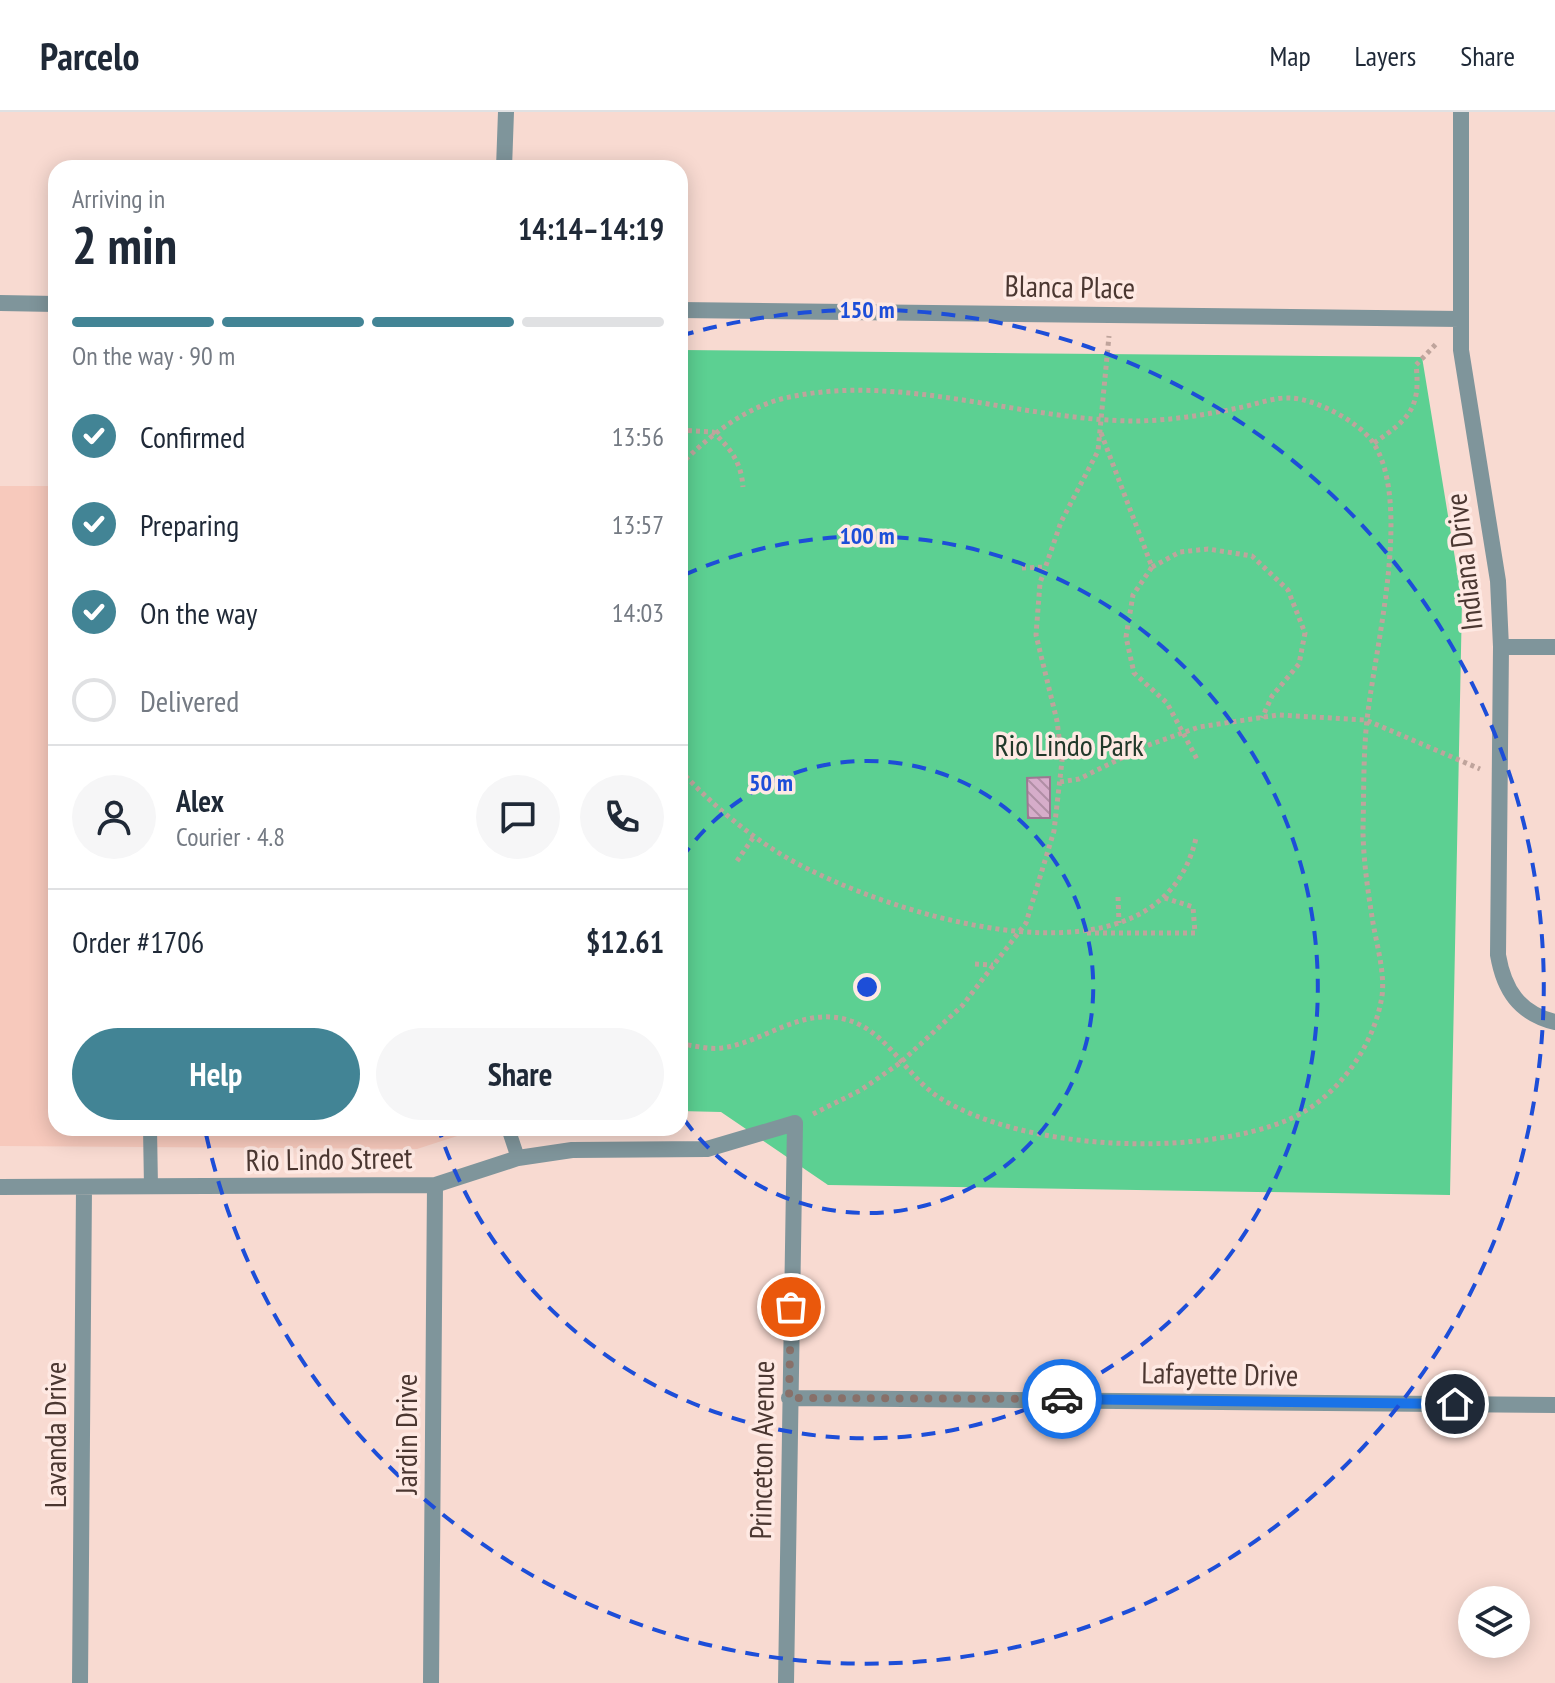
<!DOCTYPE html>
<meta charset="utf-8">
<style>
:root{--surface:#fff;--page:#f6f6f7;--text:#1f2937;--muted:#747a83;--line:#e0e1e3;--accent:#428495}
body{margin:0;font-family:"PT Sans Narrow",sans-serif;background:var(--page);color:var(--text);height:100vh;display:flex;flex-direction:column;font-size:30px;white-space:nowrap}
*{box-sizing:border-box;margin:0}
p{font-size:26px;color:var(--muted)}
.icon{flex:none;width:44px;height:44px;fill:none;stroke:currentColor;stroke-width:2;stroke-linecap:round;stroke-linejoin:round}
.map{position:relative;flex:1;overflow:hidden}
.sheet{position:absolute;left:48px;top:48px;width:640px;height:976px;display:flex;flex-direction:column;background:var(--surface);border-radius:24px;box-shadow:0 4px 20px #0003}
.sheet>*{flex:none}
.controls{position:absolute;left:1458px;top:1474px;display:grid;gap:16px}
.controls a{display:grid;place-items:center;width:72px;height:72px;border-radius:50%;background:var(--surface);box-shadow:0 4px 20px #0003;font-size:40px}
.pin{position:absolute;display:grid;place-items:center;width:68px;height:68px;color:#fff;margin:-34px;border:4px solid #fff;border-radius:50%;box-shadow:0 2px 8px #0007}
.courier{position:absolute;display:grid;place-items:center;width:80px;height:80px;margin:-40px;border:6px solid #1a73e8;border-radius:50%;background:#fff;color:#222;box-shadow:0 2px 10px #0007}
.overview em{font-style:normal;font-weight:800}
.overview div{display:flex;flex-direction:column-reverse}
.overview{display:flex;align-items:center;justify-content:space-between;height:136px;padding:0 24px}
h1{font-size:52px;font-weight:800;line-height:60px}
.bar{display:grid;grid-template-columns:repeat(4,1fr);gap:12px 8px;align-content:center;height:96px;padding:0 24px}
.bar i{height:10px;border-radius:6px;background:var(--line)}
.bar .active{background:var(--accent)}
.bar p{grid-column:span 4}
.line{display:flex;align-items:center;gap:20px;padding:0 24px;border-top:2px solid var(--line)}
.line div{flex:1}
.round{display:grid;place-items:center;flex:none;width:84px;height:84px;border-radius:42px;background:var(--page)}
ol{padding:0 24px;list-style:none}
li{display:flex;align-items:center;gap:24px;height:88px}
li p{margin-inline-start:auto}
li .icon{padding:8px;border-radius:50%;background:var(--accent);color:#fff;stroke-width:4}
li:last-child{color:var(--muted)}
li i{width:44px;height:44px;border:4px solid var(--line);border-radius:50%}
.button{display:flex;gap:16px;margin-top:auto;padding:16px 24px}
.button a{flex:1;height:92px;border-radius:48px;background:var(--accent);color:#fff;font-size:32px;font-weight:800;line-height:92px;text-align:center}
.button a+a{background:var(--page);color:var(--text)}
header{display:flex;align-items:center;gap:48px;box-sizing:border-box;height:112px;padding:0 40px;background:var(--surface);border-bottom:2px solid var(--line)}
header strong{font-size:38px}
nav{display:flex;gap:44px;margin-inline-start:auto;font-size:28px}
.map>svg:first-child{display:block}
.built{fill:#f7c9bc}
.park{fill:#5cd092}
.building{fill:url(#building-back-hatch);stroke:#9d7892;stroke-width:2}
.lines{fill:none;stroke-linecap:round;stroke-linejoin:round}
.path{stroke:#bfa49c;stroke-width:5;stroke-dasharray:4 4;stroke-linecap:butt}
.service{stroke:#7f959b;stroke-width:14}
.minor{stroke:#7f959b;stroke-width:16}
.done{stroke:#887069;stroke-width:8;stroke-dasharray:0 14.4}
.route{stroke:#1a73e8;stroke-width:10}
.ring{fill:none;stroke:#1d4ed8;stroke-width:4;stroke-dasharray:14 10}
.labels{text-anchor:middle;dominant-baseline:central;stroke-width:7;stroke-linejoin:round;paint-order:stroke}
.street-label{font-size:30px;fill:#4b3731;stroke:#fee9e3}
.park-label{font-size:30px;fill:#21392a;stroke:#fee9e3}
.centre{fill:#1d4ed8;stroke:#fee9e3;stroke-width:4}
.ring-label{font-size:24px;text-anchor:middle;font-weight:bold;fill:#1d4ed8;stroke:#fee9e3;stroke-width:7;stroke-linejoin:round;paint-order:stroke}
</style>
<header>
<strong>Parcelo</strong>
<nav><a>Map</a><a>Layers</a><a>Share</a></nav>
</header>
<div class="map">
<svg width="1555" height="1571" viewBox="0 0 1555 1571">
<defs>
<pattern id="building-back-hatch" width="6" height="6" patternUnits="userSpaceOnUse" patternTransform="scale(2)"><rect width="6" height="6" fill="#d6adca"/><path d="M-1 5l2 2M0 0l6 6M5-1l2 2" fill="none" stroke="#b08ea5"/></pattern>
</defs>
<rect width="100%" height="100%" fill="#f8dad1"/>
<path class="built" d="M0,374H56V1016H482L417,1037L0,1034Z"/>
<path class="park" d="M680,238L1422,245L1462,489L1450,1083L828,1073L721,1000L680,999Z"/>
<path class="building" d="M1050,665V706H1028L1027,666Z"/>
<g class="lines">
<path class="path" d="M680,318L713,320C731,337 741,350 743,375
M1101,321L1152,455L1133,483L1126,525L1134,561L1167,591L1198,649
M1374,331C1409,307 1421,296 1416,253L1437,231
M680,353C709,324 744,296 785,286C899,260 1019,308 1133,309C1167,309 1205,303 1238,296C1254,293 1274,285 1290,286C1316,287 1357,309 1372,329C1413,387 1376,532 1368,600C1363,637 1364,678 1363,716C1363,747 1368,780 1373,811C1377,834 1385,861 1382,884C1374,935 1337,986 1290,1007C1199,1046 1025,1039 940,986C905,964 887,917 844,907C800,896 764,930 722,936C709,938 693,933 680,932
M1152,455L1180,440L1208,437L1252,444L1288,478L1305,521L1299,552L1272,584L1262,606
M1022,456L1045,455
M680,658C711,692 749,724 789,747C886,802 1158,891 1196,726
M1060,670L1079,667L1146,634L1199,615L1278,603L1366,608L1480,657
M737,749L755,723
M1118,785L1119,811
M1087,821H1195L1193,795L1165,786
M975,852L993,853
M813,1002L861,978L900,951L962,894L1026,811L1054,719L1062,649L1057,609L1036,523L1040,471L1061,410L1098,339L1109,224"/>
<path class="service" d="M150,1016L151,1075
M508,1016L518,1046"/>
<path class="minor" d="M1461,0V238L1498,469L1501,535L1498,843C1504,878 1519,901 1555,910
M504,56L506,0
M0,191L56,192
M680,198L1460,207
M1501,535H1555
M0,1075L435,1073L518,1046L572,1038L707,1037L795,1011L786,1571
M789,1286L1555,1293
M80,1571L84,1076
M431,1571L435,1073"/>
</g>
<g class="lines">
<path class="done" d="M791,1195L789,1286L1062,1287"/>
<path class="route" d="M1062,1287L1455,1292"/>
</g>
<g class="ring">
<path d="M681 747A226 226 0 1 1 681 1003"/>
<path d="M684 463A451 451 0 1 1 439 1018"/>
<path d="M680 224A677 677 0 1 1 206 1022"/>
</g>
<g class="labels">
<g class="street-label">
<text transform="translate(1070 174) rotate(1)">Blanca Place</text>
<text transform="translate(1463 450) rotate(-97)">Indiana Drive</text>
<text transform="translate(329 1046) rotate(-1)">Rio Lindo Street</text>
<text transform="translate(1220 1261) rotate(1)">Lafayette Drive</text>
<text transform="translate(405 1322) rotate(-90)">Jardin Drive</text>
<text transform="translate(54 1323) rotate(-90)">Lavanda Drive</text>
<text transform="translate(761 1338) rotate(-89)">Princeton Avenue</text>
</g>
<g class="park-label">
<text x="1069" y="632">Rio Lindo Park</text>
</g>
</g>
<circle cx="867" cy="875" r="12" class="centre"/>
<g class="ring-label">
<text x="867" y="206">150 m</text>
<text x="867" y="432">100 m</text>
<text x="771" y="679">50 m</text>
</g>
</svg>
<div class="controls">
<a><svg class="icon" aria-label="layers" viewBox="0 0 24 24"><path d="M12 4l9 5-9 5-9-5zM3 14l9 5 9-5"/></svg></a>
</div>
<div class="pin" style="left:791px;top:1195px;background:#ea580c"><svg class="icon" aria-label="bag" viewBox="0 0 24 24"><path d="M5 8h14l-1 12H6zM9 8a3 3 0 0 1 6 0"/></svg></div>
<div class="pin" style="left:1455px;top:1292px;background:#1f2937"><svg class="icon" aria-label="home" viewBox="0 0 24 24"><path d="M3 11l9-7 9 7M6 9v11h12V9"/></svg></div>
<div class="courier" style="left:1062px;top:1287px"><svg class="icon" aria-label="car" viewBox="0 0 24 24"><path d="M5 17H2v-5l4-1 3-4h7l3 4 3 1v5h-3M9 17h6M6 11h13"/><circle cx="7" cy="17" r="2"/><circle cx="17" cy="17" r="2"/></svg></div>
<section class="sheet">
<div class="overview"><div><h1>2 min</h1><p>Arriving in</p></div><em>14:14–14:19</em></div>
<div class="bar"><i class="active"></i><i class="active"></i><i class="active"></i><i></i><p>On the way · 90 m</p></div>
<ol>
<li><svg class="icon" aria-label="check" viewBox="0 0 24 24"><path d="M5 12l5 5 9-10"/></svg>Confirmed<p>13:56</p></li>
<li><svg class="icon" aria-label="check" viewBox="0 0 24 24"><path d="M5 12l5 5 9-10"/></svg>Preparing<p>13:57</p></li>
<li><svg class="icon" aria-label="check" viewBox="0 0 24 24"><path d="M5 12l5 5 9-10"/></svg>On the way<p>14:03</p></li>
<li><i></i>Delivered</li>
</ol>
<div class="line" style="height:144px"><a class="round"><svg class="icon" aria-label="person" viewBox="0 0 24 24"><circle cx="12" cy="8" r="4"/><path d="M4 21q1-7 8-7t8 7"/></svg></a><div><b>Alex</b><p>Courier · 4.8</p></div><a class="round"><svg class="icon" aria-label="chat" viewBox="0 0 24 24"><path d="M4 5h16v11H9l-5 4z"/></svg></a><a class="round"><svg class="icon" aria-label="phone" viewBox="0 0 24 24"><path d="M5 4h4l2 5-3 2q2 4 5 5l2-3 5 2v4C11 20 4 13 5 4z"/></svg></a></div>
<div class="line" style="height:104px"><div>Order #1706</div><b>$12.61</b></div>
<div class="button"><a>Help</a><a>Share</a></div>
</section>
</div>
